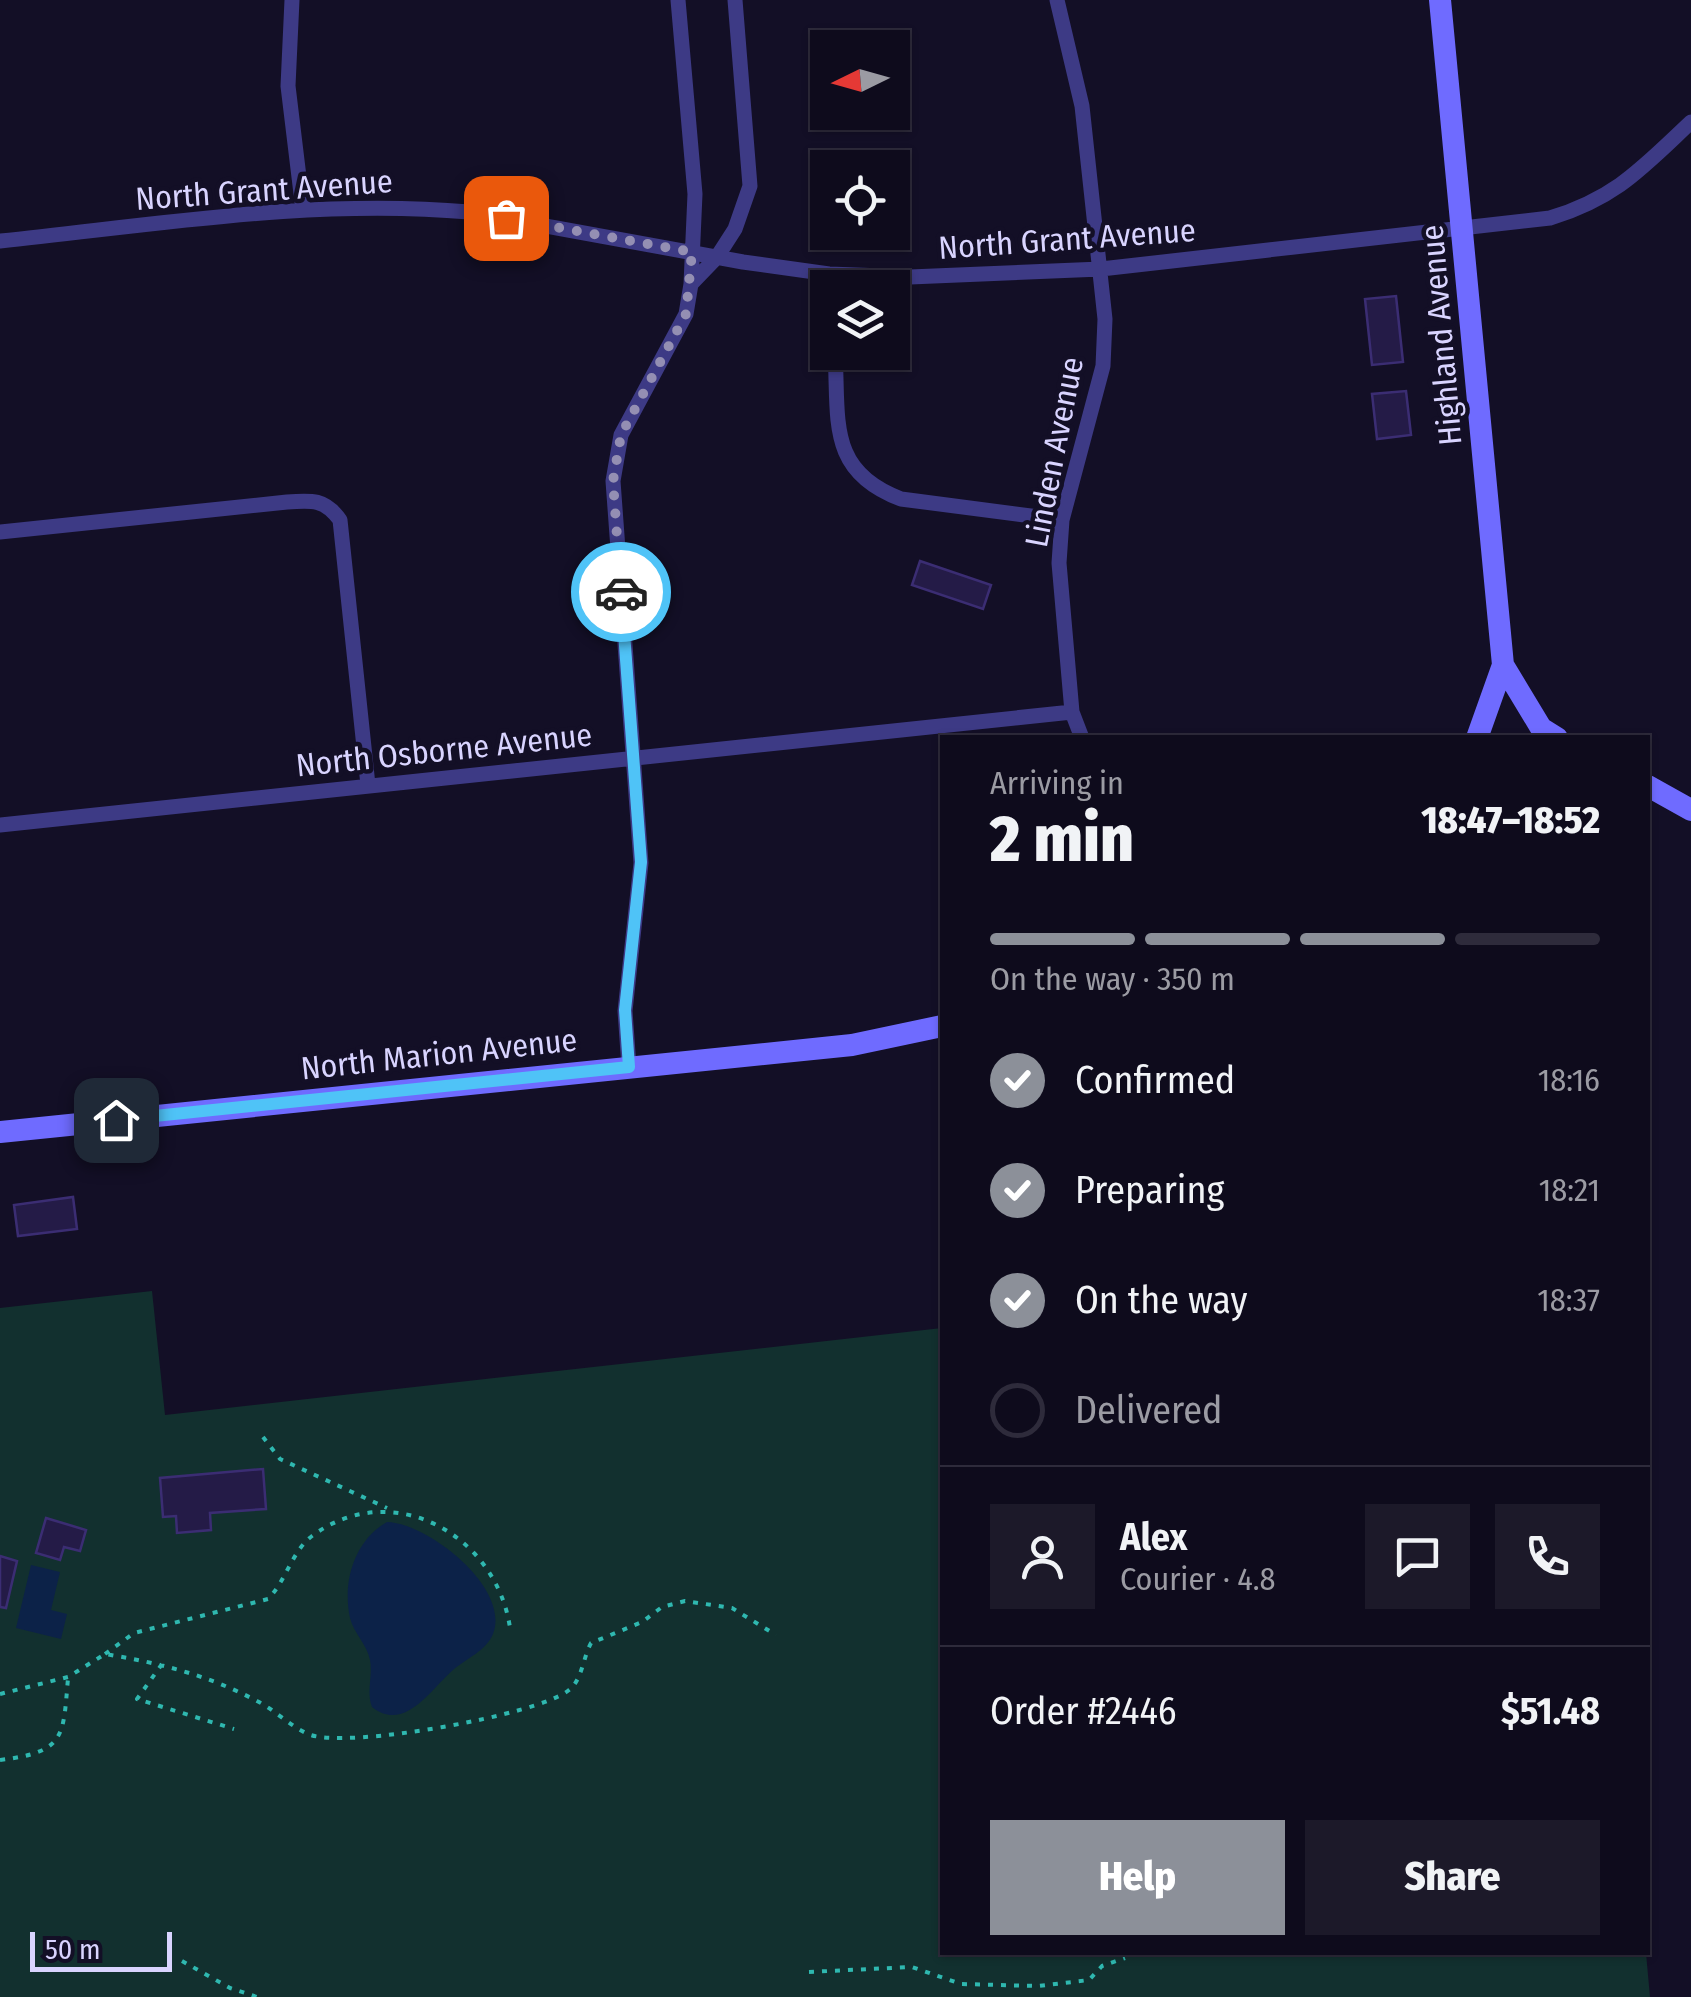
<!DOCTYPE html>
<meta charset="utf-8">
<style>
:root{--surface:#0e0b1c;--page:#1c1929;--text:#f1f3f6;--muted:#9b9ba3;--line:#2e2b3b;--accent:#8c9099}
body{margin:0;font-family:"Fira Sans Condensed",sans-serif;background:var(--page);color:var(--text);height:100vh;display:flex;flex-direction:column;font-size:38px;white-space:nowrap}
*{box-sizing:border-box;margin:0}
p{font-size:32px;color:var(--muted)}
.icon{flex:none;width:55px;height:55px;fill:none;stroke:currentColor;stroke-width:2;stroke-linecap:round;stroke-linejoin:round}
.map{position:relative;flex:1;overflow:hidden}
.side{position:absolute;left:940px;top:735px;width:710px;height:1220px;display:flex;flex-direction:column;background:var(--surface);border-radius:0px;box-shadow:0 2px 8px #0004,0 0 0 2px var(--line)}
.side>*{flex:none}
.needle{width:65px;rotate:265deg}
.controls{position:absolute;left:810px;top:30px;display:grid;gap:20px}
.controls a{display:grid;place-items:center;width:100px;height:100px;border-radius:0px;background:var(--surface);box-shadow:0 2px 8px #0004,0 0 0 2px var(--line);font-size:50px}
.scale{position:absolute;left:30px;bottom:25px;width:142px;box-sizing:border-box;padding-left:10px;border:5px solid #d9d4ff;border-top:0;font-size:28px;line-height:35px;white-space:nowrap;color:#d9d4ff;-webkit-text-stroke:8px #130f26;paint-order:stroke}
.pin{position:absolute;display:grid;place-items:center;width:85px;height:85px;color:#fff;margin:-42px;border-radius:20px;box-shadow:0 5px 15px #0006}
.courier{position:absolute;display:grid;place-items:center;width:100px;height:100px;margin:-50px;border:8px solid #4fc3f7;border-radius:50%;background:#fff;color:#222;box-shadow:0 2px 12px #0007}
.head em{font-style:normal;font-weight:800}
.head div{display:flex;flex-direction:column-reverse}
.head{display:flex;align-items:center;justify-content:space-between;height:170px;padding:0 50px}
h1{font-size:65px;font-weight:800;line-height:75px}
.bar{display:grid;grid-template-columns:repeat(4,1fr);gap:15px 10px;align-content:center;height:120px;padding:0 50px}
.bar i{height:12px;border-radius:8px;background:var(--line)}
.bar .current{background:var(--accent)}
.bar p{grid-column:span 4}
.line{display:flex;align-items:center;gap:25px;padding:0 50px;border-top:2px solid var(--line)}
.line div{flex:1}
.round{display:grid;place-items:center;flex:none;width:105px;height:105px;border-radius:0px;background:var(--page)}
ol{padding:0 50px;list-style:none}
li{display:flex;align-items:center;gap:30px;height:110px}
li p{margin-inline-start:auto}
li .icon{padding:10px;border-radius:50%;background:var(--accent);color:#fff;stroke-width:4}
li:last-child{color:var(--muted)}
li i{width:55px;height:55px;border:5px solid var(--line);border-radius:50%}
.cta{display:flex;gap:20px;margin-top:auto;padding:20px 50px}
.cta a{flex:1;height:115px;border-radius:0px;background:var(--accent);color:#fff;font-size:40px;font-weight:800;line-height:115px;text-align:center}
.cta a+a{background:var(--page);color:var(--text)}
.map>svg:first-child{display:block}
.green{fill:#12302f}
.water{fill:#0c2248}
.building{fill:#241b47;stroke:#3b2d73;stroke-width:2.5}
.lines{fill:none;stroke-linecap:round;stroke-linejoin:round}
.path{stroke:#2fb8b0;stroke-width:4;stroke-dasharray:5 8;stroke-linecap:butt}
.street{stroke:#3d3a85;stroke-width:15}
.secondary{stroke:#6f6bff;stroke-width:22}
.done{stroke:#948fb3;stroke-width:10;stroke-dasharray:0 18}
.route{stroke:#4fc3f7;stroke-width:12}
.labels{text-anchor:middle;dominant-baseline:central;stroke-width:9;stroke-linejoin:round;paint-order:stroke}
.street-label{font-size:32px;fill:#d9d4ff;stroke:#130f26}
</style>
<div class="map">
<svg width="1691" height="1997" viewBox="0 0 1691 1997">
<rect width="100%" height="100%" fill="#130f26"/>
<path class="green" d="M152,1291L165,1415L942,1328V1952L1646,1953L1650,1997H0V1308Z"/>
<path class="water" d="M387,1522C428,1523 511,1588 493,1634C486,1651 467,1658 453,1670C431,1689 405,1733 372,1707C366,1691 373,1677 370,1660C367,1644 354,1634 350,1618C342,1581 355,1540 387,1522Z
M31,1565L60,1572L51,1610L67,1614L61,1639L16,1628Z"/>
<path class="building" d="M1396,296L1403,362L1372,365L1365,299Z
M1406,391L1411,435L1377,439L1372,394Z
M920,561L991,585L983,609L912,585Z
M73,1197L77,1229L18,1236L14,1205Z
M263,1469L266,1509L210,1513L211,1530L177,1533L176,1516L163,1517L160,1478Z
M46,1518L86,1530L80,1551L64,1547L60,1560L36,1553Z
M0,1556L17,1561L6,1608L0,1607Z"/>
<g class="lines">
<path class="path" d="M263,1437L280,1459L387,1508
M105,1654L134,1633L268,1599C286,1581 292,1551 312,1536C393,1476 497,1536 510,1628
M162,1664L137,1699L234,1729
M0,1694L68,1677L105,1654C159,1663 208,1675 257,1701C275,1710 290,1726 308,1734C344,1750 539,1715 569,1690C582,1680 583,1658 591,1643L642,1622L662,1607L685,1601L732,1608L776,1635
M0,1760C66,1752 63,1737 68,1678
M182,1961L230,1988L257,1997
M809,1972L912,1967L961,1984L1038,1986L1089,1980L1102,1966L1125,1958"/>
<path class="street" d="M292,0L288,86L303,210
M1057,0L1082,106L1105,319L1103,366L1062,520L1059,563L1072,712L1082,738
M0,241C155,225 313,198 469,212L743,262L829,274L910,277L1101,269L1550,218C1616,198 1642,168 1691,122
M691,284L717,257L735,229L750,186L735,0
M835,352C839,421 827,471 901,499L1062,520
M0,532L287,502C312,500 325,499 340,520L368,785
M0,825L1072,712
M629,1067L625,1011L641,863L613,481L621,435L686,314L691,284L695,194L678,0"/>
<path class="secondary" d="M1440,0L1503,665L1477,738
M1503,665L1541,728L1557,738
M1648,786L1691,810
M0,1132L852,1045L942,1026"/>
</g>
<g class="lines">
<path class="done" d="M506,218L692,252L686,314L621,435L613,481L621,592"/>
<path class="route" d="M116,1120L629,1067L625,1010L641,862L621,592"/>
</g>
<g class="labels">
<g class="street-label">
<text transform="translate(264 190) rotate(-4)">North Grant Avenue</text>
<text transform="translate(1067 239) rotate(-4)">North Grant Avenue</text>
<text transform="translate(1441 335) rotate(-95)">Highland Avenue</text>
<text transform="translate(1054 452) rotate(-79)">Linden Avenue</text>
<text transform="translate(444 750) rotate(-6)">North Osborne Avenue</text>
<text transform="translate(439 1054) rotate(-6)">North Marion Avenue</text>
</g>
</g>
</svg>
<div class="controls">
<a><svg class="needle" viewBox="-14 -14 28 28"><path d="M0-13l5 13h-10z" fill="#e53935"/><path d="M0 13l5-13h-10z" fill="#9b9ba3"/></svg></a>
<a><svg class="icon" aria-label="locate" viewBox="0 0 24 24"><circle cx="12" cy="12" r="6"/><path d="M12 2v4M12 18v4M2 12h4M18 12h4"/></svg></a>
<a><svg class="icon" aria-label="layers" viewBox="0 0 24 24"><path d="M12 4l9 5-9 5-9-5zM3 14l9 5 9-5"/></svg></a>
</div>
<div class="scale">50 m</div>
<div class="pin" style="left:506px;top:218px;background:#ea580c"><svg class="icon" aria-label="bag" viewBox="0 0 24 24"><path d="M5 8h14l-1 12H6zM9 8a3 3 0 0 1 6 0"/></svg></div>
<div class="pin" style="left:116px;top:1120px;background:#1f2937"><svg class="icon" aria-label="home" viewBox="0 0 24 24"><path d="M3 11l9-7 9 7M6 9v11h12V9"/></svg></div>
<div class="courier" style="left:621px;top:592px"><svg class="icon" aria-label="car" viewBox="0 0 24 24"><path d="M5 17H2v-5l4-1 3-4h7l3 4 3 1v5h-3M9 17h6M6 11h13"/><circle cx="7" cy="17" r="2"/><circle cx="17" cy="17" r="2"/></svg></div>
<section class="side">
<div class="head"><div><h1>2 min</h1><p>Arriving in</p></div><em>18:47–18:52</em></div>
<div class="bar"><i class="current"></i><i class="current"></i><i class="current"></i><i></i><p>On the way · 350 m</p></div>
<ol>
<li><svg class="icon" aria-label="check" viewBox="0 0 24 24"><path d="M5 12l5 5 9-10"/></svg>Confirmed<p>18:16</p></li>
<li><svg class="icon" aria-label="check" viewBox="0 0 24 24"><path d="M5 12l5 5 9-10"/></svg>Preparing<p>18:21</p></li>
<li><svg class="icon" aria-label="check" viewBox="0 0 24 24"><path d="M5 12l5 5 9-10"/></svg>On the way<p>18:37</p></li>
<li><i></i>Delivered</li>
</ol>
<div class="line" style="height:180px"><a class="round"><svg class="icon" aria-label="person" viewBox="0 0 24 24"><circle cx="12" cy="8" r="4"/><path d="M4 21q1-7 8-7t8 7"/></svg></a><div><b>Alex</b><p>Courier · 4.8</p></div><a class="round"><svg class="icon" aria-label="chat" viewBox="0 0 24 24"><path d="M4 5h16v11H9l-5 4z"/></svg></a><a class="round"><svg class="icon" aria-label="phone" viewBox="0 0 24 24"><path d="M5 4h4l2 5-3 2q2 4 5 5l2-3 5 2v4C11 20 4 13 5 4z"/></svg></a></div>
<div class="line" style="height:130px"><div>Order #2446</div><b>$51.48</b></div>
<div class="cta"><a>Help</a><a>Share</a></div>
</section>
</div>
